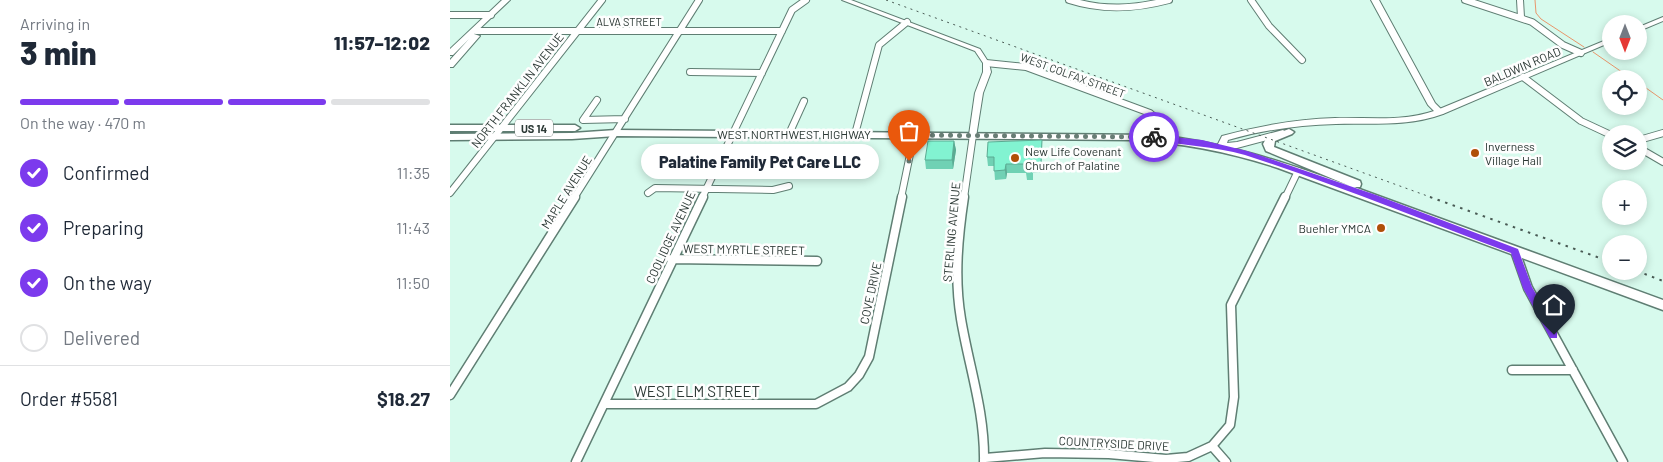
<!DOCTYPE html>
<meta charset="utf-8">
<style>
:root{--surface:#fff;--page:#f2f2f3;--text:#1f2937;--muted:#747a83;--line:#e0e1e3;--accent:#7c3aed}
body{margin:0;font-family:Barlow,sans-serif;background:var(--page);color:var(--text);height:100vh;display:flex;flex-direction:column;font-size:19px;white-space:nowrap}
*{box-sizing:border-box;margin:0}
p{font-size:16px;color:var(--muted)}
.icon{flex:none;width:28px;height:28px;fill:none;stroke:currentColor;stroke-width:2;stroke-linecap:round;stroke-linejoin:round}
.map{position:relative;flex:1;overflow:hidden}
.panel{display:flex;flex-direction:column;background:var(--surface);width:450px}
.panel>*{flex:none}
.needle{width:32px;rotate:180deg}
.buttons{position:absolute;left:1152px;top:15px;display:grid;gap:10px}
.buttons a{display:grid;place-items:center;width:45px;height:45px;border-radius:50%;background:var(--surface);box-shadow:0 2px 8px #0003;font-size:25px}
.pin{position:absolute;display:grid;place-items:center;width:42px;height:42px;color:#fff;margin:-51px -21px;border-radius:50% 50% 50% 0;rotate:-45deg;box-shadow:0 0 5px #0007}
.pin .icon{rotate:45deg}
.courier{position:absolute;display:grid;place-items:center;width:50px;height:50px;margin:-25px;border:4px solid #7c3aed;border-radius:50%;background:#fff;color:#222;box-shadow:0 1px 6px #0007}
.bubble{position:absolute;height:35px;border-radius:18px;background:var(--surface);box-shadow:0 2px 8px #0003;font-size:16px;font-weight:800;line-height:35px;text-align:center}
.overview em{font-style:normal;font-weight:800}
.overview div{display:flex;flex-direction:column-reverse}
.overview{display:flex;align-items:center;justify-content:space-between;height:85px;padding:0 20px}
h1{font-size:32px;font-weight:800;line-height:38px}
.bar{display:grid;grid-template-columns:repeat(4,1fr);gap:8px 5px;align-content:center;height:60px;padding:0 20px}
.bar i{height:6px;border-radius:4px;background:var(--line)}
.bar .current{background:var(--accent)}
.bar p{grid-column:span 4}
.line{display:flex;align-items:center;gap:12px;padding:0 20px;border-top:1px solid var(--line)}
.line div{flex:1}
ol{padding:0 20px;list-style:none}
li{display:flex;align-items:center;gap:15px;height:55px}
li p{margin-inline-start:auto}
li .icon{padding:5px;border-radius:50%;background:var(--accent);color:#fff;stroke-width:4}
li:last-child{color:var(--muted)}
li i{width:28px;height:28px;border:2px solid var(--line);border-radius:50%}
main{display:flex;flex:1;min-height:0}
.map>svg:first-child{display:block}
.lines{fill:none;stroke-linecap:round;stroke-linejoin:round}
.stream{stroke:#e8966b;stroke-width:1}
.minor-far1-casing{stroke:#5f7e73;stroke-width:8}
.minor-casing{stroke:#5f7e73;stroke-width:11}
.tertiary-casing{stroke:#5f7e73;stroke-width:2}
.secondary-casing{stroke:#5f7e73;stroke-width:2}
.primary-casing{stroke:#5f7e73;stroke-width:3}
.minor-far1{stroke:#fff;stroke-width:6}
.minor{stroke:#fff;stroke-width:8}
.tertiary{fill:#fff;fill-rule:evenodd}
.secondary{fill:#fff;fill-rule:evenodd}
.primary{fill:#fff;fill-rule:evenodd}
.rail-far1{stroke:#495a54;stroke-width:1;stroke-dasharray:2 4.5;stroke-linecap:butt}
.rail{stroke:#495a54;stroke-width:2;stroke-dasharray:2.5 5.5;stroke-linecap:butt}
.wall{fill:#70d1b4}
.shaded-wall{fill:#5baa92}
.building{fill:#82f3d1;stroke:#5baa92}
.route{fill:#7c3aed}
.done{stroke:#687d75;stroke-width:5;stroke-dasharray:0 9}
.poi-dot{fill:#b04f08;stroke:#fefefe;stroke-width:2}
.labels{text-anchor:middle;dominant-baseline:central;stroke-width:5;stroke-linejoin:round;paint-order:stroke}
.far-street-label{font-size:11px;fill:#2c3935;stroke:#fefefe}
.shield{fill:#fefefe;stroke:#6b7471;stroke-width:1}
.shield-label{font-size:11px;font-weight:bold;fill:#2c3935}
.street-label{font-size:12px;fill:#2c3935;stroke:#fefefe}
.poi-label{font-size:12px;fill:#2c3935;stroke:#fefefe;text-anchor:start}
.near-street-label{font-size:15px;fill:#2c3935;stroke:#fefefe}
</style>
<main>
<section class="panel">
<div class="overview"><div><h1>3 min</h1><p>Arriving in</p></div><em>11:57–12:02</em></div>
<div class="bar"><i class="current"></i><i class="current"></i><i class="current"></i><i></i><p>On the way · 470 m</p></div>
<ol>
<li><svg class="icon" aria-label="check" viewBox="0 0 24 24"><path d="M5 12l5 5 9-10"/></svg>Confirmed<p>11:35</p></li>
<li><svg class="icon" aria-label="check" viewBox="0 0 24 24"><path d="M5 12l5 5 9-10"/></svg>Preparing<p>11:43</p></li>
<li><svg class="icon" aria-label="check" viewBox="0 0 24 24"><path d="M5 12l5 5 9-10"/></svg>On the way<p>11:50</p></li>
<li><i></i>Delivered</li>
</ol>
<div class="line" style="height:65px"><div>Order #5581</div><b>$18.27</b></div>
</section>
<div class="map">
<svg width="1213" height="462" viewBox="0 0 1213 462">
<rect width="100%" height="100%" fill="#d7faed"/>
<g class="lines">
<path class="stream" d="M1085,0L1086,13L1091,19L1134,47
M1143,52L1182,79
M1189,83L1213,100"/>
<defs>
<path id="minor-far1" d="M619,0C653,11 685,9 719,0
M801,0L819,26L852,60
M1015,0L1082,22L1113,45L1131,53
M1070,0L1071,17
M0,15H41
M26,31H332
M536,63L576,67L700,113L707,119
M240,72L312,73
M1073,77L1131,121L1161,135
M147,100L133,120L175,119
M339,134L354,101
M405,134L429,45L457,22
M1189,140L1213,133
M1189,148L1213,162
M0,193L152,0
M198,193L205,188L323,190L339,186
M124,198L249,0
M252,198L342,10L356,0
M451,198L464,135
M514,198L523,135
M835,198L848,171"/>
<path id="minor" d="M514,197C508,237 504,278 511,319C519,367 535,412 534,462
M1065,251L1078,288L1173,462
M221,259L367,261
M1062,370H1123
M0,395L125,197
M154,404H366L398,387L409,375L419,357L452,197
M762,446L776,462
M535,458L595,453L659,454L716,459L738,457L762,446L780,425L784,397L781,305L835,197
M126,462L253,197"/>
<path id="tertiary" d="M392,0H401L530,49L539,63L541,72L533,93L526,137H520L519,135L525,93L533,72V63L525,51Z
M1213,17V21L1189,31V27Z
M1161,38V42L993,114H987L986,112L987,110Z"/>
<path id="secondary" d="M52,0H60L24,34L30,36L3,67H0V60L19,39L3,55H0V49Z
M921,0H929L985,103L994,112L993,114C958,127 922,123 886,124C849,125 813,130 778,140L777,143L787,142L833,130L837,133L836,135L787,148H768L767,146L772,136C809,126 847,119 885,118C918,117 952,122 984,111L978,105Z"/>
<path id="primary" d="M0,125H125L130,128L125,131H0Z
M839,129L844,132L842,134L825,141L824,147L910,181L911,184L910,187H904L1213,300V310L828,168C780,152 733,143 682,140L166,136L122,139L0,140V134L122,133L166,130L705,135C773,141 836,163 900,186L816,151L813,144L817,137Z"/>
</defs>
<use href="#minor-far1" class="minor-far1-casing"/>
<use href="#minor" class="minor-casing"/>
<use href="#tertiary" class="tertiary-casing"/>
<use href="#secondary" class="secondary-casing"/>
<use href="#primary" class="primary-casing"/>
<use href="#minor-far1" class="minor-far1"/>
<use href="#minor" class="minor"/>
<use href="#tertiary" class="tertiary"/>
<use href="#secondary" class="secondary"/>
<use href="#primary" class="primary"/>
<path class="rail-far1" d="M436,0L983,198"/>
<path class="rail" d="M980,197L1161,262
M1187,271L1213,281"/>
</g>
<path class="wall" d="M592,140L591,172L583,173V180H577L576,173H557L556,179L545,180L544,166H538L537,157Z
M504,141L506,150L503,169H476L475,160Z"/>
<path class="shaded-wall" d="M504,141L506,150L503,169L502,160Z
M556,164L557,173L556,179L555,170Z"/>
<path class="building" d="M592,140L591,163L582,164L583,171H576L577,164H556L555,170L544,171V157H537L538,142Z
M478,141H504L502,160H475Z"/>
<path class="route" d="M704,135L752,140L797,151L926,195L1068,249L1082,287L1107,332V338H1100L1073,288L1061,253C973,220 885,184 795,155C764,146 732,146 701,139L700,137Z"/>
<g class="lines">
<path class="done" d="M459,161L464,135L704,137"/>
</g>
<g class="poi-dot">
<circle cx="1025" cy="153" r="5"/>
<circle cx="565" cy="158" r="5"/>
<circle cx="931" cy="228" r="5"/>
</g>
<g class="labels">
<g class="far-street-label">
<text x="179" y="21">ALVA STREET</text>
<text transform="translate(623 75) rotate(20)">WEST COLFAX STREET</text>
</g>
<rect class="shield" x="65" y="119.5" width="38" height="17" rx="4"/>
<g class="shield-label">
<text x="84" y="128">US 14</text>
</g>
<g class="street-label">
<text transform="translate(1072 66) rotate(-23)">BALDWIN ROAD</text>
<text transform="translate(67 90) rotate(-52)">NORTH FRANKLIN AVENUE</text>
<text x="344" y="134">WEST NORTHWEST HIGHWAY</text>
<text transform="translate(116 192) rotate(-58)">MAPLE AVENUE</text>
<text transform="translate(501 232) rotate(-85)">STERLING AVENUE</text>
<text transform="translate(220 237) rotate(-65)">COOLIDGE AVENUE</text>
<text transform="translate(294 249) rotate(1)">WEST MYRTLE STREET</text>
<text transform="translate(420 293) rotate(-78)">COVE DRIVE</text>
<text transform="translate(664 443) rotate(3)">COUNTRYSIDE DRIVE</text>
</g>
<g class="poi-label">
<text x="1035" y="146">Inverness<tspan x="1035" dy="14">Village Hall</tspan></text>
<text x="575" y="151">New Life Covenant<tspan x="575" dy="14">Church of Palatine</tspan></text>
<text x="921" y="228" text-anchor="end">Buehler YMCA</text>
</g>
<g class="near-street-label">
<text x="247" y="391">WEST ELM STREET</text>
</g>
</g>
</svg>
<div class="buttons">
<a><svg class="needle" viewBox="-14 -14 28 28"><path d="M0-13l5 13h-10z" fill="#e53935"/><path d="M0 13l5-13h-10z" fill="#747a83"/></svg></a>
<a><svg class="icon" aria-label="locate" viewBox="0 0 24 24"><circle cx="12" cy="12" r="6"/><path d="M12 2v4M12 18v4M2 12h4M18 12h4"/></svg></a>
<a><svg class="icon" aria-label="layers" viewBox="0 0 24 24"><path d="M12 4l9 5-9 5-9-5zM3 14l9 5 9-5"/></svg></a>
<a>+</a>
<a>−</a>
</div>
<div class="pin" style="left:459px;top:161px;background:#ea580c"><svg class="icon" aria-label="bag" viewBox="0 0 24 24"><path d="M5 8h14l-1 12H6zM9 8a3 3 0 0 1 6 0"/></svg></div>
<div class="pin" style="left:1104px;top:335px;background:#1f2937"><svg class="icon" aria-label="home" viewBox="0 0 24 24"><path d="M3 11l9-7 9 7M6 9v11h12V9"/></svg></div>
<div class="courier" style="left:704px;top:137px"><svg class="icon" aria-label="bike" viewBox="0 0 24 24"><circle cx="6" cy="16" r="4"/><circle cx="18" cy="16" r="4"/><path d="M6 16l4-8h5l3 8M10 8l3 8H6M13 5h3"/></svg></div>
<div class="bubble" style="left:191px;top:144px;width:238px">Palatine Family Pet Care LLC</div>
</div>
</main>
